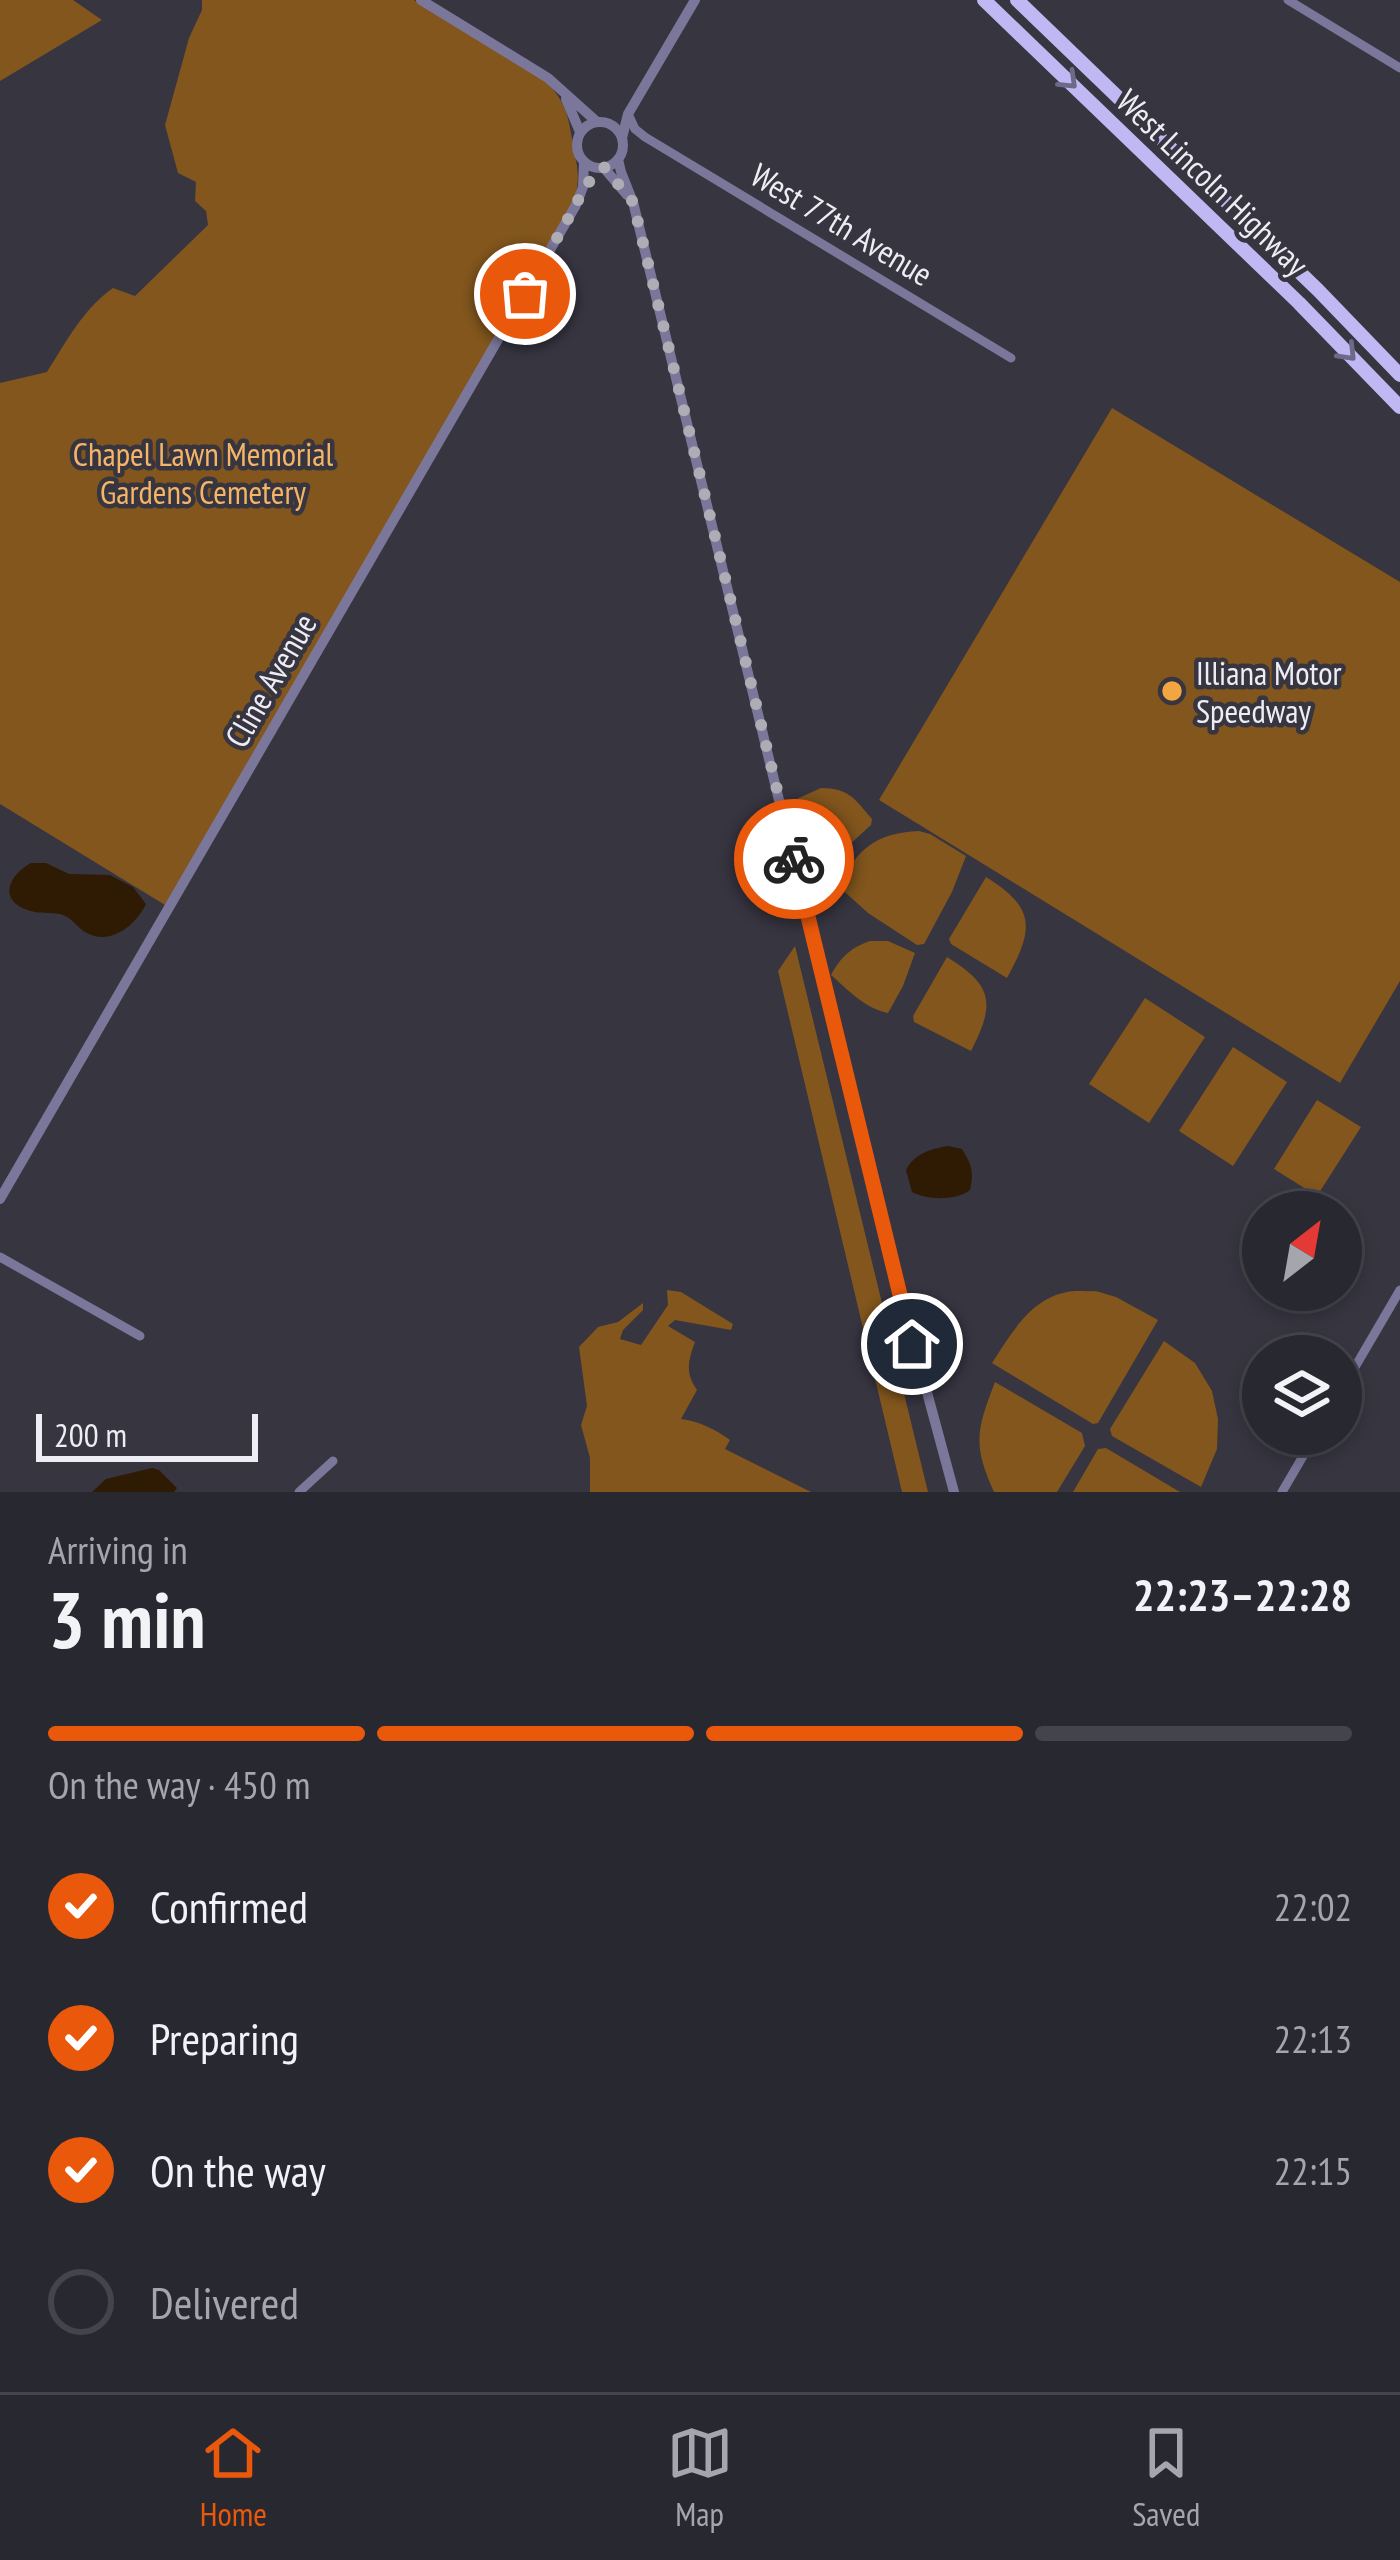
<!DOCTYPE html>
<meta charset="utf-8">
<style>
:root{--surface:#282830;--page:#303038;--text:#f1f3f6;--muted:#a5a6ab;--line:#44444c;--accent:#ea580c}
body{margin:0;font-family:"PT Sans Narrow",sans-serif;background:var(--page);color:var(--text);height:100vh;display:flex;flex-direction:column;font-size:45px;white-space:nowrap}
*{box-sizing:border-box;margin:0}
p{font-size:39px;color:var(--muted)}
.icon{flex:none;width:66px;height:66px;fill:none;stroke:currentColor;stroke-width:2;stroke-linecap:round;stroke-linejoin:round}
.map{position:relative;height:1492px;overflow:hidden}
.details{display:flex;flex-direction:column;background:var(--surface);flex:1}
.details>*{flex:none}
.needle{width:78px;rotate:31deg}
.fabs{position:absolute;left:1242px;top:1191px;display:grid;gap:24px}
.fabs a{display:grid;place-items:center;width:120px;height:120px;border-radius:50%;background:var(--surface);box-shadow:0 6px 18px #0003,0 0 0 3px var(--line);font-size:60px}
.scale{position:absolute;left:36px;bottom:30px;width:222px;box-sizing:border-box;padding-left:12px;border:6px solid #eeedf5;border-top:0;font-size:33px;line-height:42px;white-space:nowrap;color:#eeedf5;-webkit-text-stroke:9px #363540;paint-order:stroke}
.pin{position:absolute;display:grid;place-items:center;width:102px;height:102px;color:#fff;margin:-51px;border:6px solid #fff;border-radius:50%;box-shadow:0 3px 12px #0007}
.courier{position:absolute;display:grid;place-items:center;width:120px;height:120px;margin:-60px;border:9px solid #ea580c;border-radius:50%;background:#fff;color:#222;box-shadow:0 3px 15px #0007}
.summary em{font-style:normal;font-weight:600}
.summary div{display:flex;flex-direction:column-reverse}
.summary{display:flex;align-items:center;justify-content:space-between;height:204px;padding:0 48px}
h1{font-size:78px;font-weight:600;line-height:90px}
.bar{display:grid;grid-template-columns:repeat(4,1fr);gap:18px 12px;align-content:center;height:144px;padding:0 48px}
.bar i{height:15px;border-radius:9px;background:var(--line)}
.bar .selected{background:var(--accent)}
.bar p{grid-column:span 4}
ol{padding:0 48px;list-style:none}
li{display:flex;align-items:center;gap:36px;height:132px}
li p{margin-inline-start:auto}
li .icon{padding:12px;border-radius:50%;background:var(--accent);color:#fff;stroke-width:4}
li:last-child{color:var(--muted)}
li i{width:66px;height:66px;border:6px solid var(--line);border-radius:50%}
.tab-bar{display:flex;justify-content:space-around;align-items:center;height:168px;border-top:3px solid var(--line);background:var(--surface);font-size:33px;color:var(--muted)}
.tab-bar a{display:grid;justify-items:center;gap:6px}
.tab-bar .selected{color:var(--accent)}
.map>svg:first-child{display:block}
.green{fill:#82561d}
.water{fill:#2f1b03}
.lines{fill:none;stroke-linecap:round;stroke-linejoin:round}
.minor{stroke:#7b779b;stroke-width:9}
.tertiary{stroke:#7b779b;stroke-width:10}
.primary{stroke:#c0b8f3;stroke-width:14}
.oneway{stroke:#6d6988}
.done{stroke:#aeadb6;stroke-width:12;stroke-dasharray:0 21.6}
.route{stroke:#ea580c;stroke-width:15}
.poi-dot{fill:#f2a540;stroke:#363540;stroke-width:4.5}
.labels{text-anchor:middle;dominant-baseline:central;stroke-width:9;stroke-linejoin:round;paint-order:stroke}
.street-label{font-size:33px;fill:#eeedf5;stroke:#363540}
.park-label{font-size:33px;fill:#f5b466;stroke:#363540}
.poi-label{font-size:33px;fill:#eeedf5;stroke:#363540;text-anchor:start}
</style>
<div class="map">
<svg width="1400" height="1492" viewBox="0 0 1400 1492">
<rect width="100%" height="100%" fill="#363540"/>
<path class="green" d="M0,0H73L102,20L0,81Z
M202,0H414L547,82C567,105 568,115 573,144C577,167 581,177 574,201L165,905L0,804V383L47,372C66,342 83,309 113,288L135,296L208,225L206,211L195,201L196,182L178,173L165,125L189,38L202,10Z
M1112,408L1400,582V981L1340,1083L879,800Z
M821,788C849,788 855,799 872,819L871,825C854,840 839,857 817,860L802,840L790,802Z
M919,831L930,834L966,856L952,892L924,944L917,945L868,913L837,885C860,849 874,833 919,831Z
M986,877C1036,908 1034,929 1007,978L951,944L949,939Z
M870,941H888L915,953L903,986L888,1013C866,1009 848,990 831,975C841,957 850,948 870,941Z
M795,946L928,1492H902L778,971Z
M947,957C994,986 995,1004 971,1051L914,1022L913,1016Z
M1145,998L1205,1037L1149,1123L1089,1084Z
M1233,1047L1287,1082L1233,1166L1179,1131Z
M1317,1100L1361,1127L1317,1196L1274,1169Z
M667,1290L681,1292L733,1324L731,1330L675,1320L668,1326L695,1342C688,1361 685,1373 697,1390L681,1419C698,1421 715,1429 730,1440L725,1449L811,1492H590V1458L581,1425L587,1406L579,1347L598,1327L618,1322L643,1303V1310L623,1330L620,1339L641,1345L668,1305Z
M1096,1291L1116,1297L1158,1320L1098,1423L1093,1424L992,1363C1011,1334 1030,1299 1067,1292C1076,1290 1087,1292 1096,1291Z
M1164,1341L1195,1363L1212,1391L1218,1419L1217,1449L1201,1487L1112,1436L1110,1429Z
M995,1382L1082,1433L1085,1446L1057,1492H994C972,1444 977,1429 995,1382Z
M1106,1448L1180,1492H1073L1098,1449Z"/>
<path class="water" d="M31,863H46L69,874L110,875L133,887L146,904C136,925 110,947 85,932C78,928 72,918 63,915C55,912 44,914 35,912C0,905 3,879 31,863Z
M948,1146L962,1149C972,1165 974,1172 970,1190C956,1201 927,1200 912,1192L906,1170C914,1154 930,1149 948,1146Z
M152,1468L159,1470L177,1488L174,1492H92L106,1479Z"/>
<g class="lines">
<path class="minor" d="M1288,0L1400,68
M628,114L635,129L645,137L1011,358
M0,1257L140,1336
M1341,1391L1400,1290
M299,1492L333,1461
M1282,1492L1316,1434"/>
<path class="tertiary" d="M421,0L548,78L597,122
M566,99L580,132
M577 145a23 23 0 1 1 46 0a23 23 0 1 1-46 0Z
M622,138L628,114L695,0
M618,159L621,172L633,202L892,1263L954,1492
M604,168L627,195
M0,1199L576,205L583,187L584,162"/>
<path class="primary" d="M984,0L1299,303L1400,407
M1017,0L1318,290L1400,375"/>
</g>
<defs><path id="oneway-chevron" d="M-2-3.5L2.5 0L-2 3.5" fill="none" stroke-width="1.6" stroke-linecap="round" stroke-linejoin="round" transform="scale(3)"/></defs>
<g class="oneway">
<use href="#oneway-chevron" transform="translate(1069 81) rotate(44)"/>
<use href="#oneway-chevron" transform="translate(1348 353) rotate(46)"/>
</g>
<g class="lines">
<path class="done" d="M525,294L576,205L584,187L604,167L633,202L794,859"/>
<path class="route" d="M794,859L912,1344"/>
</g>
<circle class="poi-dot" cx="1172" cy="691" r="12"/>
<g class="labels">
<g class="street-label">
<text transform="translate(1213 182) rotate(44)">West Lincoln Highway</text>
<text transform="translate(842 224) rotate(31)">West 77th Avenue</text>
<text transform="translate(270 680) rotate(-60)">Cline Avenue</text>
</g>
<g class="park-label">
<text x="203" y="453">Chapel Lawn Memorial<tspan x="203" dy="38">Gardens Cemetery</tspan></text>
</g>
<g class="poi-label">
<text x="1196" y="672">Illiana Motor<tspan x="1196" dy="38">Speedway</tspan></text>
</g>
</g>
</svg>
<div class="fabs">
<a><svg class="needle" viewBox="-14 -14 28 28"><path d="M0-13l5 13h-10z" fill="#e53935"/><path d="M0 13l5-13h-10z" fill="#a5a6ab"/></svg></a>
<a><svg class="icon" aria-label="layers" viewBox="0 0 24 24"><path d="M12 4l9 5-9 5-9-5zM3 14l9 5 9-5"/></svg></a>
</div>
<div class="scale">200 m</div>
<div class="pin" style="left:525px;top:294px;background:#ea580c"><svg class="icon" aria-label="bag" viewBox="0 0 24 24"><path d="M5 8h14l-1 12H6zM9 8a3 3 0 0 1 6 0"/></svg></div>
<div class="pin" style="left:912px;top:1344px;background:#1f2937"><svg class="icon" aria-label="home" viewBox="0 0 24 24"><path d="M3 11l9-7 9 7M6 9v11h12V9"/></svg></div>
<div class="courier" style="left:794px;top:859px"><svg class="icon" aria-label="bike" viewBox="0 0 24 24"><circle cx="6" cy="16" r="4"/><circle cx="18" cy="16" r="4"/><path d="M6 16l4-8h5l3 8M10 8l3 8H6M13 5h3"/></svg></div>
</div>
<section class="details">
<div class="summary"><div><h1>3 min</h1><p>Arriving in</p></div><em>22:23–22:28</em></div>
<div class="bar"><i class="selected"></i><i class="selected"></i><i class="selected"></i><i></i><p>On the way · 450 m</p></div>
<ol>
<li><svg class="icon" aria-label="check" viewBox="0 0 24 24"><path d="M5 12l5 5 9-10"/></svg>Confirmed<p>22:02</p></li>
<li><svg class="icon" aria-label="check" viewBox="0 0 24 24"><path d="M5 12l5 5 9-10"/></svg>Preparing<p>22:13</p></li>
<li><svg class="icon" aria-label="check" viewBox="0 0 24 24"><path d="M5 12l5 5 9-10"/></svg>On the way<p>22:15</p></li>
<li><i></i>Delivered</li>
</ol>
</section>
<nav class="tab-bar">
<a class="selected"><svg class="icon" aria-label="home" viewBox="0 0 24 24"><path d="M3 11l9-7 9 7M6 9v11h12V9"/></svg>Home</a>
<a><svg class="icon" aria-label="map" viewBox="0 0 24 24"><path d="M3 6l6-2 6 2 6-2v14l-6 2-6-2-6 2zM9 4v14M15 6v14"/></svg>Map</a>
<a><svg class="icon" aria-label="saved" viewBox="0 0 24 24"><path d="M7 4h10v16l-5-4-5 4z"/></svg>Saved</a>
</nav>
